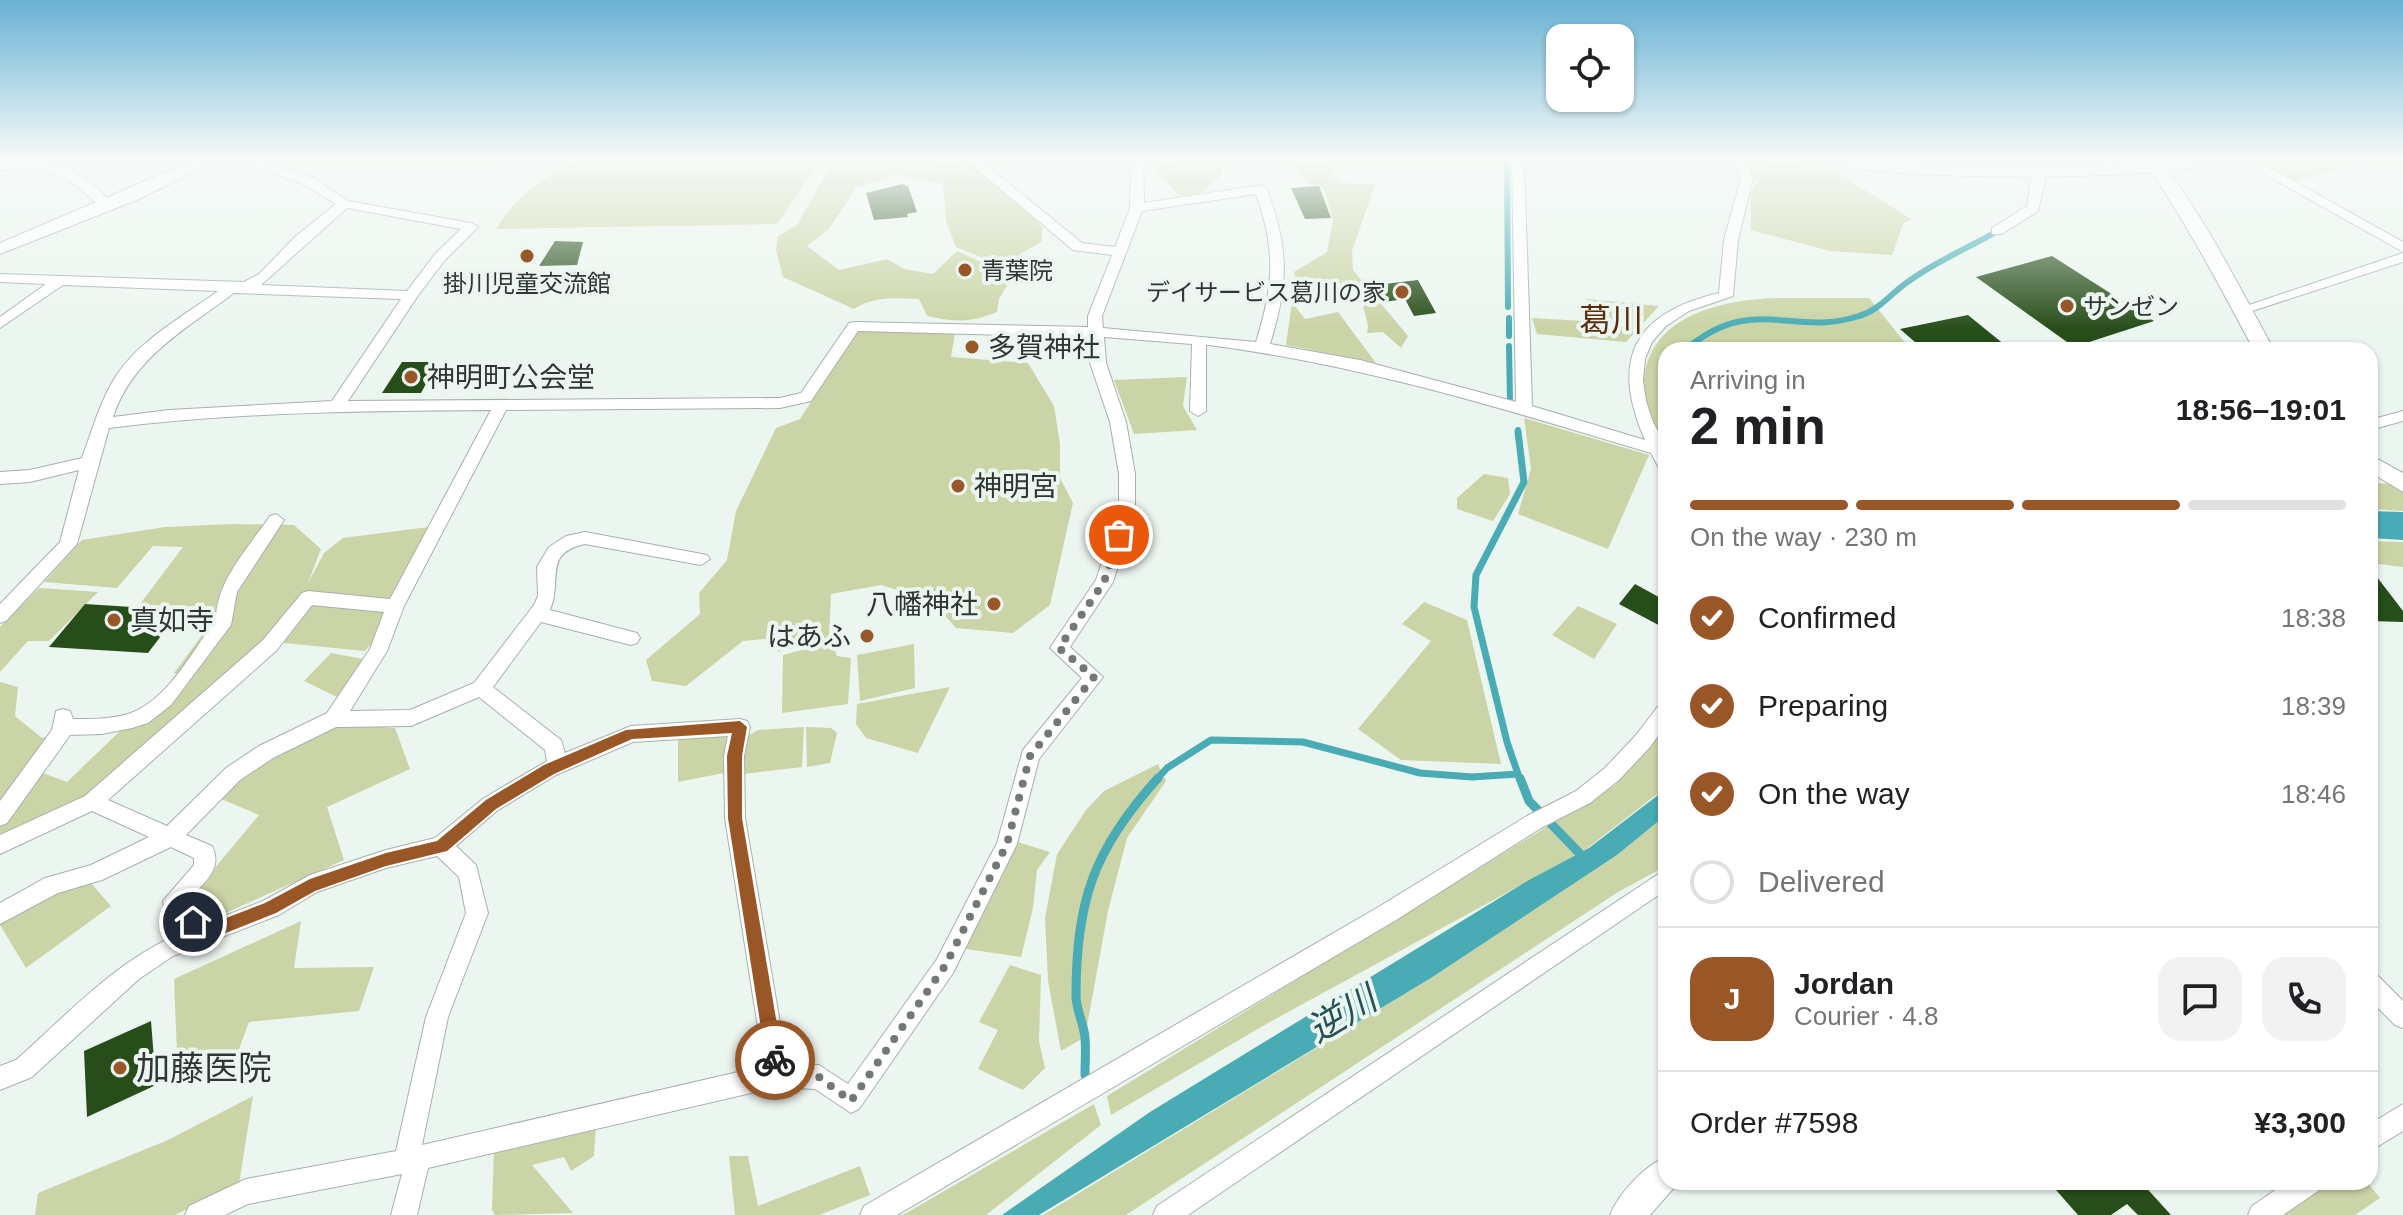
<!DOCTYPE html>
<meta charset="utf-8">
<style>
:root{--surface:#fff;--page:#f2f2f2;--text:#202124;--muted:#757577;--line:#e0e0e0;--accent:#995627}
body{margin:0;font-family:Helvetica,"Noto Sans JP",sans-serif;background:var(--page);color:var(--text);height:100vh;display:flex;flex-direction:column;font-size:30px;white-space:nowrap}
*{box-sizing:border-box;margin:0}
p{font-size:26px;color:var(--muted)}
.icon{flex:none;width:44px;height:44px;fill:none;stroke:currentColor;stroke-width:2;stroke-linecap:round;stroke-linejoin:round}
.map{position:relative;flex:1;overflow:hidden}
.panel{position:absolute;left:1658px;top:342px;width:720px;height:848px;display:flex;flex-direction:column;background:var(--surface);border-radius:24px;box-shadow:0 2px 6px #0004}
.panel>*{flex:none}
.tools{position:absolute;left:1546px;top:24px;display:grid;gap:16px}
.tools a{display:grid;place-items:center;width:88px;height:88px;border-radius:16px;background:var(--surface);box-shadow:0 2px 6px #0004;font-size:40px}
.pin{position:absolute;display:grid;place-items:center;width:68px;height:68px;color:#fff;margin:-34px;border:4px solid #fff;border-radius:50%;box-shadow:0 2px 8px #0007}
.courier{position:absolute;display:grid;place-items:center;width:80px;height:80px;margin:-40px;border:6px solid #995627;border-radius:50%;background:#fff;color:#222;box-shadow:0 2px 10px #0007}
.headline em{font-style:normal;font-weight:800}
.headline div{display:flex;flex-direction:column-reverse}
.headline{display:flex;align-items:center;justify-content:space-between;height:136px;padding:0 32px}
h1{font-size:52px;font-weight:800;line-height:60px}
.bar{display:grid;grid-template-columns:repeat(4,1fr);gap:12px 8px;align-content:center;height:96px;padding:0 32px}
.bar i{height:10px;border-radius:6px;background:var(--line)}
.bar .current{background:var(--accent)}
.bar p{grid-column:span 4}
.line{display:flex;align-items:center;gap:20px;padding:0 32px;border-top:2px solid var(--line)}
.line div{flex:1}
.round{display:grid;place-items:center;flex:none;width:84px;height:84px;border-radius:24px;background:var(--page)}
ol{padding:0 32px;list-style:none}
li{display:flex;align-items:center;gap:24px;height:88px}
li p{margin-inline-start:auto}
li .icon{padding:8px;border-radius:50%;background:var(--accent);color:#fff;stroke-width:4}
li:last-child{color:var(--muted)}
li i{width:44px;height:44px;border:4px solid var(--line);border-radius:50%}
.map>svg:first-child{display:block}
.green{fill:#cbd4a6}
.water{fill:#49acb5}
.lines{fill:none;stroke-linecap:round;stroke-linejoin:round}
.stream-far2{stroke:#49acb5;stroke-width:6}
.stream-far1{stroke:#49acb5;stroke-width:7}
.stream{stroke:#49acb5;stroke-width:9}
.building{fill:#274e1a}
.minor-casing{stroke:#a7b1ac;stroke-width:2}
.tertiary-casing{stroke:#a7b1ac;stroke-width:2}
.secondary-casing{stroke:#a7b1ac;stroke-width:2}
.minor{fill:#fff;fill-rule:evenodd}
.tertiary{fill:#fff;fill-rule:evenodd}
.secondary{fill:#fff;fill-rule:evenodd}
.route{fill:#995627}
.done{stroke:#727975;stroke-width:8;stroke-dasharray:0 14.4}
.poi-dot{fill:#995627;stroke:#ecf6f0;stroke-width:3}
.labels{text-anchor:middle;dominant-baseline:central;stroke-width:8;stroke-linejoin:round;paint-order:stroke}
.far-poi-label{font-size:24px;fill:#313533;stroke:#ecf6f0;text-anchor:start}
.poi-label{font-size:28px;fill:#313533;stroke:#ecf6f0;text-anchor:start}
.quarter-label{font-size:32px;fill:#5a2c0a;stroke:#ecf6f0}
.near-poi-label{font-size:34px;fill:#313533;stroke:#ecf6f0;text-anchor:start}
.near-water-label{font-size:36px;font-style:italic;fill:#255055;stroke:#ecf6f0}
</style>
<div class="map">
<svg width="2403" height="1215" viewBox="0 0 2403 1215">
<rect width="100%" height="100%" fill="#ecf6f0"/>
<path class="green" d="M580,159H822L777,224L497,229C513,196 548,175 580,159Z
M834,159H927L943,165L969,161L1009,193L1043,228L1041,242L1017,256L1008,268L956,247L946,221L943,184L896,175L856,188L829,229L807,246L839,270L887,259L904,269L933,274L957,251L1003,272L1008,284L999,299L997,312C971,323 953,322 927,316L919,299C895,298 875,296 854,309L783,277L776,250L778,236L797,225Z
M1196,159H1216L1223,174L1199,194L1179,195L1152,166Z
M1744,159L1797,164L1838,173L1911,219L1903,224L1892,255L1830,251L1751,230V193L1757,183Z
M2276,159H2349L2357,164L2291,182L2256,164Z
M1292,163L1334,166L1331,173L1341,183L1375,184L1352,251L1353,270L1408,336L1401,348L1383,332L1367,333L1368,326L1362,301L1331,288L1299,296L1294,272L1327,252L1333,221L1324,189L1305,182Z
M1776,298H1869L1911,350H1666V448C1659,438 1644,423 1642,412C1640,403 1643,390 1644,381C1649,315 1722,300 1776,298Z
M1587,299L1659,306L1626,342L1537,334L1532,318L1585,321Z
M1292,302L1305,319L1338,312L1376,363L1286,345Z
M858,330L955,333L951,357L1028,363L1054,406L1060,444V478L1073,503L1050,605L1013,633L956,628L932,601L881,585L831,594L829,638L778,652L774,638L743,641L686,686L652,681L646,660L700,614L699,593L727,560L736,511L776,428L800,419Z
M1187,377L1183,406L1197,430L1134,434L1114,380Z
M1524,418L1649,455L1608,549L1518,514L1531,469Z
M1484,474L1508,478L1510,494L1493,521L1457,509V498Z
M2370,483L2403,484V511L2370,509Z
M233,524L294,525L321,549L308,583L324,553L343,538L429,527L377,637L365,651L274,642L92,797L0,839V682L18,687L15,716L42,738L62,732L64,744L40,772L67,782L120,731L161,704L179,676L174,673L206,630L155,624L168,606L140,604L183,547L153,546L117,588L44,582L82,540L165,527Z
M2370,541L2403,542V567L2370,563Z
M39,588L98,592L49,641H28L0,672V627Z
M1424,602L1467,620L1501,764L1401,760L1358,729L1431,641L1402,624Z
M1578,606L1617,624L1594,659L1552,635Z
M832,642L837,656L851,658L848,704L782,713L783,655Z
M914,644L915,688L860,701L857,655Z
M331,653L363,659L339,698L304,681Z
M950,687L918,753L866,738L856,724L857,704Z
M336,723L395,728L410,769L327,807L344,860L219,916L184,905L259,815L219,798L253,761Z
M804,727L802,767L744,774L746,737L758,730Z
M806,727L831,728L837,733L830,763L807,767Z
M1666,728V787L1585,850L1268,1023L1111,1115L1107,1096L1615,785Z
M723,734L731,746L729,772L678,782V739Z
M1158,764L1166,781L1127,838L1108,911L1085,1037L1061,1051L1048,981L1045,918L1057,854L1086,810L1104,791Z
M1666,815V866L1618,892L1126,1215H1043L1431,978L1617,855Z
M1014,841L1050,852L1037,870L1033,908L1021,957L966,949Z
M89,881L111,906L26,968L0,925V920L52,891Z
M301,921L294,968L374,967L359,1011L249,1022L239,1049L178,1078L174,979Z
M1010,965L1041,975L1039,1041L1045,1068L1023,1090L978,1069L998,1030L979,1022Z
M253,1096L239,1184L175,1215H35L38,1193L168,1140Z
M1094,1104L1101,1125L986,1215H903Z
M596,1123L594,1156L571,1171L564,1157L532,1165L573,1213L495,1215L492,1210L494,1148Z
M729,1156H748L758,1206L860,1166L870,1195L819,1215H735Z
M2330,1182H2367L2380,1198L2355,1215H2283Z"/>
<path class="water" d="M2370,511L2403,512V540L2370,538Z
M1666,789V815L1617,855L1431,978L1039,1215H1002L1150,1112L1529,880L1589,848Z"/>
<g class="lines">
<path class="stream-far2" d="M1507,159L1508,307
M1509,318V336
M1509,346L1510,401
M1685,350C1753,292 1792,338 1859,316C1880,310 1892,292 1909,281C1935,262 1966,249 1994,233
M1518,430V434"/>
<path class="stream-far1" d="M1518,774L1520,780
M1156,780L1167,768L1211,740L1303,742L1420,773L1472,777L1518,774L1507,742L1474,607L1476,575L1524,482L1518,432"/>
<path class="stream" d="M1520,778L1529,801L1585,859
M1085,1075C1085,1063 1086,1050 1085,1038C1084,1024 1076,1010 1076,996C1076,900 1094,849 1158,778"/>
</g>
<path class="building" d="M902,184L908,186L917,212L907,214L908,217L874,220L866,193Z
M1319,186L1331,218L1305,219L1291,188Z
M555,241L583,242L577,265L539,266Z
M2052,256L2154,321L2074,347L1976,277Z
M1418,280L1436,313L1414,316L1405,299L1384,302L1376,285Z
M1968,315L2011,350H1924L1900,329Z
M402,362H438L421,393H382Z
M2370,568L2403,611V622L2370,621Z
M1635,584L1666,601V629L1619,604Z
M85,604L163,609L146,630L164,632L148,653L49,647Z
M151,1021L156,1085L87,1117L84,1051Z
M2049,1182H2141L2171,1215H2138L2127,1204L2111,1215H2078Z"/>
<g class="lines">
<defs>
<path id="minor" d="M232,159H252L313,178L348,201L471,223L478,227L445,260L417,297L348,401L780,398L801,393L849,323L854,322L1088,327V316L1112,255L1073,250L965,159H979L1082,243L1115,247L1130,208L1131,159H1143L1144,203L1261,185L1267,189C1289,249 1289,283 1270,344L1360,360L1516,402L1512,159H1524L1532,406L1645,440C1610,360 1633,313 1719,293L1724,240L1741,178L1731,159H1743L1753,178L1738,240L1733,296L1689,311L1666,326L1652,342L1645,359L1643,380L1646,401L1653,422L1666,446V472L1660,470L1651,453C1504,409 1363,365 1209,345H1206V411L1198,416L1190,411L1192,344L1104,337L1106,363L1126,422L1135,474V511L1113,582L1070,647L1103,677L1039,759L1017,844L953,973L859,1109L851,1113L815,1089L777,1087L428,1168L417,1215H391L402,1174L248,1204L225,1215H185L189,1206L246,1179L396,1151L426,1017L466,913L459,877L437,856L386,868L317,892L279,915L173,956L139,979L32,1077L0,1090V1066L16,1060C70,1012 120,956 189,930L166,920L163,901L194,865V858L171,847L102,880L58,893L0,924V903L45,878L91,865L149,837L92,811L0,854V835L85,796L263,640L302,593L308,591L390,599L491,410C363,411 236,412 109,428L77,544L6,621L0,623V604L60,542L79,470L30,482L0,484V472L30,470L82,458C92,431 100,401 116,376C139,340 184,316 218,291L63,285L0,328V317L46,284L0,282V274L244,282L259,274L295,237L336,204L303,184ZM1256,194C1276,250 1274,285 1256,342L1103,328L1102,316L1142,211ZM347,208L461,229L435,254L407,291L261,285ZM234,293L401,299L332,401L169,410L113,417C132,358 187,328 234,293ZM858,331L1089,337L1090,363L1110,422L1119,474V511L1096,580L1050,648L1082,678L1023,750L997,843L937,959L848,1084L819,1065L787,1064L745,818L744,756L750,727L747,721L740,719L631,726L565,753L561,740L493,687L541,622L631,645L637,643L640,638L637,633L550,610C563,581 542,553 585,544L701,565L710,559L707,555L585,532L566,536L549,547L537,567L538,596L534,605L474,683L410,710L350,711L387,651L404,606L506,410L780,408L811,401ZM312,605L384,612L370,649L327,713L259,746L226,768L167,826L108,800L277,650ZM479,697L545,750L547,761L484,798L435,838L386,850L310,875L263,901L214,920L185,907C194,887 226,874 212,846L186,835L240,780L273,758L336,727L411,726ZM728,736L724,756L725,818L764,1066L422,1145L448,1017L488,913L476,865L456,846L498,810L556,775L633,742Z
M2238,159H2254L2403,242V252Z
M2350,159H2367L2369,162L2363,166Z
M36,161C69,163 92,180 113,205L101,208C62,170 54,167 0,170V162Z
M2038,168L2044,172L2045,181L2038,211L2002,234H1992V228L2027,206L2032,172Z
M2403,253V262L2249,312H2239L2237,309Z
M2403,411V421L2370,430V420Z
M276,514L284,520L237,592L231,625L171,705L148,723L132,728L102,734L70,735L7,823L0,826V801L52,730L56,711L63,709L70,711L73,719C91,719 111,719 128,714C168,701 193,650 216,619C216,581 249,547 270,516Z
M1666,702V725L1650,747L1619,780L1590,803L1541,828L1396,920L897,1215H860L864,1206L1380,906L1527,816L1576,791L1605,768L1636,735L1659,705Z
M1666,869V890L1188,1215H1153L1157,1206Z
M2370,973L2378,976L2403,1001V1028L2395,1025L2370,1000Z
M2403,1104V1131L2370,1151V1124Z
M2287,1182H2321L2318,1191L2283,1215H2248L2252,1206Z"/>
<path id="tertiary" d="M197,159H219L139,199L0,254V243Z
M2142,159H2159C2205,217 2238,285 2274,350H2254C2219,285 2185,219 2142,159Z
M2370,455L2403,473V492L2370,472Z
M1666,1157V1182H1679L1650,1215H1610C1619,1193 1644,1166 1666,1157Z"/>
<path id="secondary" d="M1823,159L2021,166L2219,159C2195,183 1846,182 1823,159Z"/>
</defs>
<use href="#minor" class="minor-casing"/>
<use href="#tertiary" class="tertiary-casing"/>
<use href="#secondary" class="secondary-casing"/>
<use href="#minor" class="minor"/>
<use href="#tertiary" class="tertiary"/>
<use href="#secondary" class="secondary"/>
</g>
<linearGradient id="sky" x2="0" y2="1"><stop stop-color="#68b1d4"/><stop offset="0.48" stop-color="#f6fbf8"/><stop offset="1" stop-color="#f6fbf8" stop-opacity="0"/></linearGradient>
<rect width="2403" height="329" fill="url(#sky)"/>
<path class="route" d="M740,721L747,727L742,756V818L783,1060L781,1065L775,1068L769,1065L766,1060L728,818L727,756L732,733L632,739L554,774L496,809L447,851L386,866L315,891L276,913L213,938L188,927L186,922L193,915L213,923L265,903L310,879L386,853L437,841L486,800L544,765L626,730Z"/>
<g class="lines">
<path class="done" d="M775,1060L777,1075L819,1077L851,1101L945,966L1007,844L1030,756L1094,677L1059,648L1104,582L1119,535"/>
</g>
<g class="poi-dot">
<circle cx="527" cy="256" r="8"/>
<circle cx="965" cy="270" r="8"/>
<circle cx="1402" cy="292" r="8"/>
<circle cx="2067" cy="306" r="8"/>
<circle cx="972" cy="347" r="8"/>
<circle cx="411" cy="377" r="8"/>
<circle cx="958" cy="486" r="8"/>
<circle cx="994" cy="604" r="8"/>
<circle cx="114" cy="620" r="8"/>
<circle cx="867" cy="636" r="8"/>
<circle cx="120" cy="1068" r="8"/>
</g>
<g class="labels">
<g class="far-poi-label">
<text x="981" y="270">青葉院</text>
<text x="527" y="283" text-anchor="middle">掛川児童交流館</text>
<text x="1386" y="292" text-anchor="end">デイサービス葛川の家</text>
<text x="2083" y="306">サンゼン</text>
</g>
<g class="poi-label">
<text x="988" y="347">多賀神社</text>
<text x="427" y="377">神明町公会堂</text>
<text x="974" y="486">神明宮</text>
<text x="978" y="604" text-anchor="end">八幡神社</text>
<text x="130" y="620">真如寺</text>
<text x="851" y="636" text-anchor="end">はあふ</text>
</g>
<g class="quarter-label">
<text x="1611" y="320">葛川</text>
</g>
<g class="near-poi-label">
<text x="136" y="1068">加藤医院</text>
</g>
<g class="near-water-label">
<text transform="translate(1342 1014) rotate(-31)">逆川</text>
</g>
</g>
</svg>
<div class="tools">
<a><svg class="icon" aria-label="locate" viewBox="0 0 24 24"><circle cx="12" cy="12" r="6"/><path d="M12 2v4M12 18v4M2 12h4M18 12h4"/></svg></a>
</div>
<div class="pin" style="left:1119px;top:535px;background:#ea580c"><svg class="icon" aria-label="bag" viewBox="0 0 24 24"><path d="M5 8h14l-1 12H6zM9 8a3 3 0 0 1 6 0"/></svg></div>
<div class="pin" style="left:193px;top:922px;background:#1f2937"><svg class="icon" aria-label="home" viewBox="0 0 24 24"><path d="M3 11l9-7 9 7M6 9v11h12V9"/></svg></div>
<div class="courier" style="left:775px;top:1060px"><svg class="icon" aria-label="bike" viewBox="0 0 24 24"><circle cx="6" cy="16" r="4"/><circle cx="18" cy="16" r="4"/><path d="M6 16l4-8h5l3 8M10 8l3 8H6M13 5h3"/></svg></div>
<section class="panel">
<div class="headline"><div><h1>2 min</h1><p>Arriving in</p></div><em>18:56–19:01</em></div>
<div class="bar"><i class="current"></i><i class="current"></i><i class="current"></i><i></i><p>On the way · 230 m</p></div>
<ol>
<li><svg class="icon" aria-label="check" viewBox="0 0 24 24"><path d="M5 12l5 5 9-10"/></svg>Confirmed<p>18:38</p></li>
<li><svg class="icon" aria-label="check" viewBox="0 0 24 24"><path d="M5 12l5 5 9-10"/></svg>Preparing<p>18:39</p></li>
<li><svg class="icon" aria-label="check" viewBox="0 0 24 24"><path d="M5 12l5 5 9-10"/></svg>On the way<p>18:46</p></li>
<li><i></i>Delivered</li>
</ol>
<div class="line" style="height:144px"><b class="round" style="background:var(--accent);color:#fff">J</b><div><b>Jordan</b><p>Courier · 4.8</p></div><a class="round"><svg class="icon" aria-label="chat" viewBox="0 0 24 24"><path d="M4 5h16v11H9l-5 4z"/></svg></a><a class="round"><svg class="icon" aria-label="phone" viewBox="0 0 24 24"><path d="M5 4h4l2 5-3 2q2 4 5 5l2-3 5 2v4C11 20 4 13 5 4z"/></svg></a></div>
<div class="line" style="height:104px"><div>Order #7598</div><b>¥3,300</b></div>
</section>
</div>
